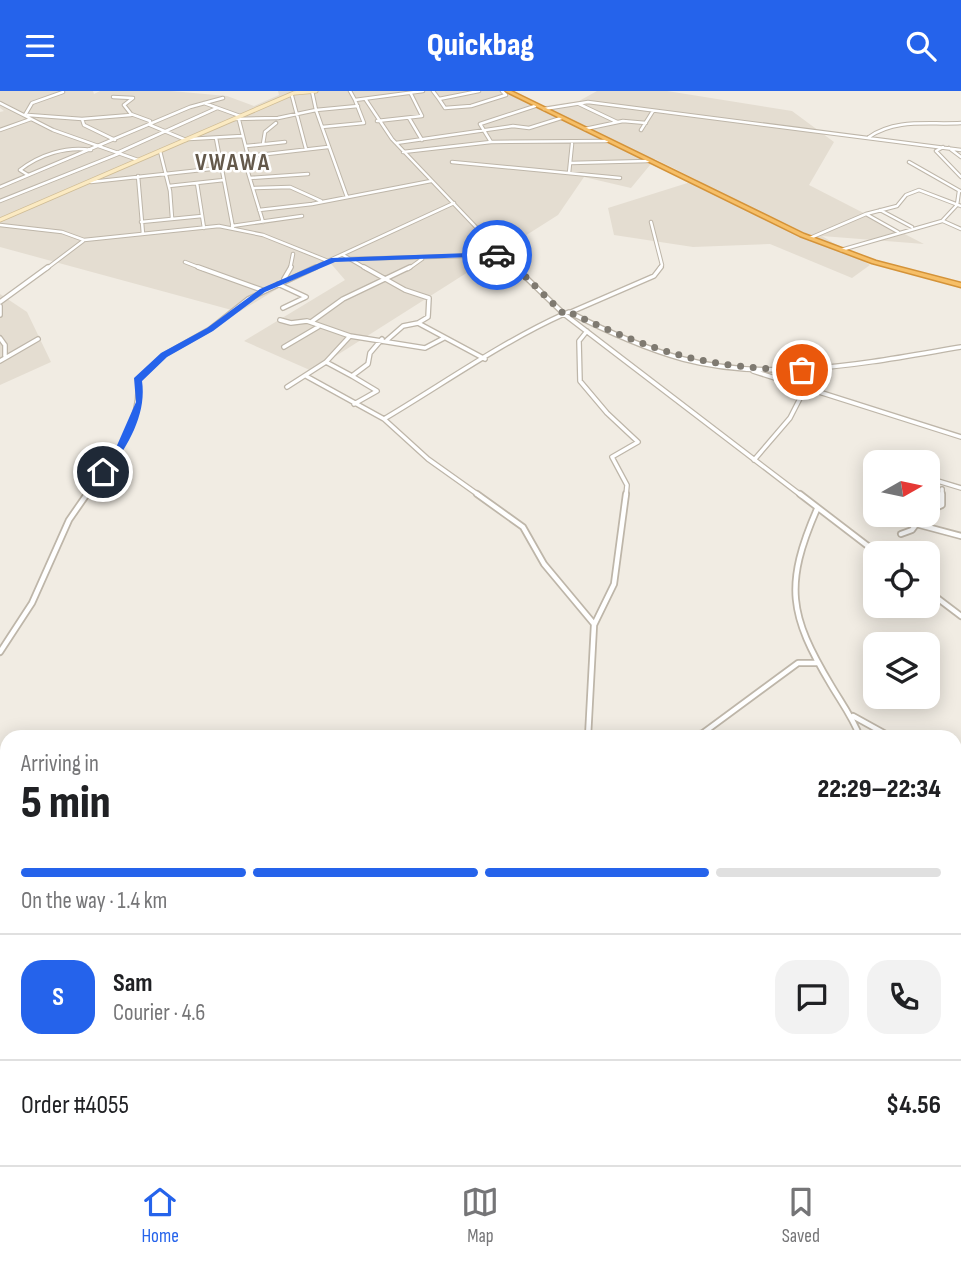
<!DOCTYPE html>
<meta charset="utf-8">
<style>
:root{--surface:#fff;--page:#f2f2f2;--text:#202124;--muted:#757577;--line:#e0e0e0;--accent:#2563eb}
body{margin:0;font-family:"Sofia Sans Condensed",sans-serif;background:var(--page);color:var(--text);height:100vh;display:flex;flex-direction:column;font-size:26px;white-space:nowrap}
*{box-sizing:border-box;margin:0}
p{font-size:23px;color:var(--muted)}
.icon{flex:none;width:38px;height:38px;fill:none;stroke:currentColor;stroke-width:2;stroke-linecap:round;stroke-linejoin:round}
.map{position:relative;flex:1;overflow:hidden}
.drawer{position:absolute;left:0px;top:639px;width:962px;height:436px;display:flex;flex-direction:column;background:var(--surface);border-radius:21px 21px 0 0;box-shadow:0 4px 18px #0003}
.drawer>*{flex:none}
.needle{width:46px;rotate:81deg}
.controls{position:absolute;left:863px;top:359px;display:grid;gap:14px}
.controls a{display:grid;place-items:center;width:77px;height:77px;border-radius:14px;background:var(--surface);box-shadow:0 4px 18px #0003;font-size:35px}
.pin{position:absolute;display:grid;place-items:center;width:60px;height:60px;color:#fff;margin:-30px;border:4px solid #fff;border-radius:50%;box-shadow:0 2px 7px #0007}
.courier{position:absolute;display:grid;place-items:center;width:70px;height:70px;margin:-35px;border:5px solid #2563eb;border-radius:50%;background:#fff;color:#222;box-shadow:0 2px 9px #0007}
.head em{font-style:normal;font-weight:800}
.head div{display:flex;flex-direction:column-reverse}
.head{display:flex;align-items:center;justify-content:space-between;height:119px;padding:0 21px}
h1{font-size:46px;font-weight:800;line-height:52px}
.bar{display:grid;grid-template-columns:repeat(4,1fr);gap:10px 7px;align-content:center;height:84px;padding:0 21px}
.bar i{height:9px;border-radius:5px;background:var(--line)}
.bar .on{background:var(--accent)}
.bar p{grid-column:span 4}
.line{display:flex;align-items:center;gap:18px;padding:0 21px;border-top:2px solid var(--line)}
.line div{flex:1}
.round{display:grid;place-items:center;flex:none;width:74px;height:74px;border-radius:21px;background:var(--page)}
header{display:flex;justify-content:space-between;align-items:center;height:91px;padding:0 21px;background:var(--accent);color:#fff;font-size:32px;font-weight:800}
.menu{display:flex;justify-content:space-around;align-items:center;height:98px;border-top:2px solid var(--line);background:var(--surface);font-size:19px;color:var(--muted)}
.menu a{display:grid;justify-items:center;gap:4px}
.menu .on{color:var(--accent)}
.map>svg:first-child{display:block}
.residential{fill:#e4ddd1}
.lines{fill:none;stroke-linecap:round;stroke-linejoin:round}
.street-far3-casing{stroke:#beb6a9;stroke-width:4.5}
.street-far2-casing{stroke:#beb6a9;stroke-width:6}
.street-far1-casing{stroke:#beb6a9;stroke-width:8}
.street-casing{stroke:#beb6a9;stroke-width:9}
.secondary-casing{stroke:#cfbc95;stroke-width:5}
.highway-casing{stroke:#d49339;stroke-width:3}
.street-far3{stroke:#fff;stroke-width:2.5}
.street-far2{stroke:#fff;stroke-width:3.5}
.street-far1{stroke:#fff;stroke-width:4.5}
.street{stroke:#fff;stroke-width:5}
.secondary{stroke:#fbeac2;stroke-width:3.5}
.highway{fill:#f6bf68;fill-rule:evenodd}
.route{fill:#2563eb}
.done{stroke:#7f7a71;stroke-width:7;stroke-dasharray:0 12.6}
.labels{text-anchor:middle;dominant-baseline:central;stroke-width:5;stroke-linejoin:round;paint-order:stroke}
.far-district-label{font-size:24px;font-weight:bold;letter-spacing:2px;fill:#64594b;stroke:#fff}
</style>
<header><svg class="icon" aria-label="menu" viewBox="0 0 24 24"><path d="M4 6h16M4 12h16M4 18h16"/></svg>Quickbag<svg class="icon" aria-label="search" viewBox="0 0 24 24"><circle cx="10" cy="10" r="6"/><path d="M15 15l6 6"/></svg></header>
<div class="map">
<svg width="961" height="1074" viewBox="0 0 961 1074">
<rect width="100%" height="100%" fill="#f1ece3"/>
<path class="residential" d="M0,0H93L94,3L100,0H171L227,5L254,15L279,4L278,0H501L538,16L579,10L597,0H667L792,20L834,51L809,94L924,153L822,145L870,174L852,187L770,153L693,156L614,144L608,117L697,89L655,68L631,97L584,86L558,124L312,280L244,250L345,189L327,168L239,221L0,156V21L4,20L0,17Z
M0,203L27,221L51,271L0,294Z"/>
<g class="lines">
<defs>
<path id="street-far3" d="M350,0L355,9
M433,0L439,8L479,0
M292,5L306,58
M113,6L133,7L124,14L131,23L150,30V34L186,49
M439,8L445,17L471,15L506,4L502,0
M366,9L392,48L516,178
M0,12L53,39L138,69
M204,12L240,25
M579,13L617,31
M358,15L316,19L322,36L364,32L355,9L423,0
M544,18L588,11L961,59
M25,24L32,12L63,1
M28,24L82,28L131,24
M409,27L422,49
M82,28L84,34L115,49
M234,28L278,27L316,19L312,0
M239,29L248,65
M377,30L422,25L411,3
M322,36L347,106
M585,38L623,30L646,32
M0,39L31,28
M641,39L653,20
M869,46C897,27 929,34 961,32
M216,47L233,137
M189,48L242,45
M491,51L480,33L535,15
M396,52L513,35L529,37L561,27
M263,53L265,41L276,32
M246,55L285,51
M943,56L936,60L961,86
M949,57L961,66
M160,60L170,100L172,127
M403,61L491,51L607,50
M117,62L217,17
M452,71L620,87
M909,71L960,100
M571,72L648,70
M569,82L572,53
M28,84L20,79C39,64 66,55 91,59
M138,85L143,143
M250,87L308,83
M91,91L220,77
M197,92L204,137
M169,95L224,89
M0,96L190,16L223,7
M255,97L290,96L321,110
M0,110L118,63
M259,119L312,113L431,90
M880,119L912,136
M866,123L897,115L906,104L919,99L961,115
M943,130L961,138
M141,131L202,125
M263,131L247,78L249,65L328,56
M651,131L662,174L659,178
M0,134L62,141L84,149L219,135L263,144L328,170L454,112
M232,135L302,125
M810,147L866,123L898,141
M841,159L942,130L957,114L959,100
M343,164L367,178
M349,168L503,164
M185,171L203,178
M46,178L83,150
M290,178L293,163
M312,178L328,170
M408,178L422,168"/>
<path id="street-far2" d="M198,176L262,199
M364,176L405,199L429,207L428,226L418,232L485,268
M515,176L564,223L569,221C606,240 643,257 683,268C773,292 871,271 961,256
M284,188L291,176
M278,193L306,206L283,217
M0,211L48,176
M0,215V224
M571,221L654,185L661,176
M280,229L291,232L307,230L350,245L326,271L287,296
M311,231L343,208L410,176
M587,240L579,250L580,290L607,322L638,351L612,366L627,394L626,405
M350,245L425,257L444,247
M0,247L5,254V265
M387,249L403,235L418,232
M284,256L318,236
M0,270L38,248
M326,271L352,285
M753,280L961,346
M306,285L384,328L428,368L480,405
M354,313L377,300L352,285L368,273L370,262L382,248
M384,328C443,293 502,251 564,223L802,405
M754,369L790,327L815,278
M928,387L961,397
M942,398V405
M86,405C111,369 142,335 138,289L164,264L210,238L248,208L316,176"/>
<path id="street-far1" d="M477,403L523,436L544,473L594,533
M800,403L877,462
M817,418C784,494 789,524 831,594C841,611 853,627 860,646
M928,420L942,414V403
M916,433L961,445
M901,443L912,439L923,424
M928,500L961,525
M0,561L32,512L69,429L87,403
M853,625L891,646
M588,646L594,534L614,493L626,403
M688,646L703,642L798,572H818
M956,679L961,682"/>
<path id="street" d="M956,852L961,857
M643,1068L644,1074"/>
<path id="secondary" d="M0,129L294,2L316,0"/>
<path id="highway" d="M505,0H511L804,143L876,170L961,192V196L872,172L800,145Z"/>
</defs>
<use href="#street-far3" class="street-far3-casing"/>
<use href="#street-far2" class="street-far2-casing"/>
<use href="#street-far1" class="street-far1-casing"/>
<use href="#street" class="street-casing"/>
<use href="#secondary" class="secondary-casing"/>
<use href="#highway" class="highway-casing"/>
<use href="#street-far3" class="street-far3"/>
<use href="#street-far2" class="street-far2"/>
<use href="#street-far1" class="street-far1"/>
<use href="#street" class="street"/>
<use href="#secondary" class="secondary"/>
<use href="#highway" class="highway"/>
</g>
<path class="route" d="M497,161L499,165L335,171L265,201L213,240L167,266L142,290C147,324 127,356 107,383L98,381L115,359L136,311L134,287L161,262L207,237L260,198L331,167Z"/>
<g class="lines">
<path class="done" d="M497,164H503L564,223L569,221C656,262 705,277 802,279"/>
</g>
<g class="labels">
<g class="far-district-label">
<text x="233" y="71">VWAWA</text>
</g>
</g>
</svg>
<div class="controls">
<a><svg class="needle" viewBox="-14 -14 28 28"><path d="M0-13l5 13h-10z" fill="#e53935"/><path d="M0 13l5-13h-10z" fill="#757577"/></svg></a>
<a><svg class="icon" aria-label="locate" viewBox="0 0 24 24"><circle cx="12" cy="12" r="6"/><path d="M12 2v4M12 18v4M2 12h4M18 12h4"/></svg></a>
<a><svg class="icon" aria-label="layers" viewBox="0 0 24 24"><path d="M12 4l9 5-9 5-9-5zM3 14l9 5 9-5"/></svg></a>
</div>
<div class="pin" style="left:802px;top:279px;background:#ea580c"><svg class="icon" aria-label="bag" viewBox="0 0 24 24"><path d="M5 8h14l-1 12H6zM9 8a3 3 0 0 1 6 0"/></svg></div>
<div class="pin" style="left:103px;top:381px;background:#1f2937"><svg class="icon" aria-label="home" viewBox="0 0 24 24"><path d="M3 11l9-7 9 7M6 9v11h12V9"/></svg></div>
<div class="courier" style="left:497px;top:164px"><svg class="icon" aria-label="car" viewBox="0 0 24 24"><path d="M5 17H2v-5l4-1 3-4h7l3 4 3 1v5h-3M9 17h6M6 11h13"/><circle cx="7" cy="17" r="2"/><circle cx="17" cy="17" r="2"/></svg></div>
<section class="drawer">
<div class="head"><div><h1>5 min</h1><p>Arriving in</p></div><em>22:29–22:34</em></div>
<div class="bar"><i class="on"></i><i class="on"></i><i class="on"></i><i></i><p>On the way · 1.4 km</p></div>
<div class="line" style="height:126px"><b class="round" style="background:var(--accent);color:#fff">S</b><div><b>Sam</b><p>Courier · 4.6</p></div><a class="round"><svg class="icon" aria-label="chat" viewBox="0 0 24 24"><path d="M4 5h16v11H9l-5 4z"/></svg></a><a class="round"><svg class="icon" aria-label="phone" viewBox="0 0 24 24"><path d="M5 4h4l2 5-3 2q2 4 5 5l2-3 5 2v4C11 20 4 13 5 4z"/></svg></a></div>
<div class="line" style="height:91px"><div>Order #4055</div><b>$4.56</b></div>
</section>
</div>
<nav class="menu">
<a class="on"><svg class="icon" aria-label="home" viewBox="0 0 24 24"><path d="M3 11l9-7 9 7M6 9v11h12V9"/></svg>Home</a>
<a><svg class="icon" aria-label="map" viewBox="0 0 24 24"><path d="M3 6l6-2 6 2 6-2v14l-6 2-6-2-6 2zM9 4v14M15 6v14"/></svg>Map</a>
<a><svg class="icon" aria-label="saved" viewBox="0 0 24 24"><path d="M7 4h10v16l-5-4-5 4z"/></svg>Saved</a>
</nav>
